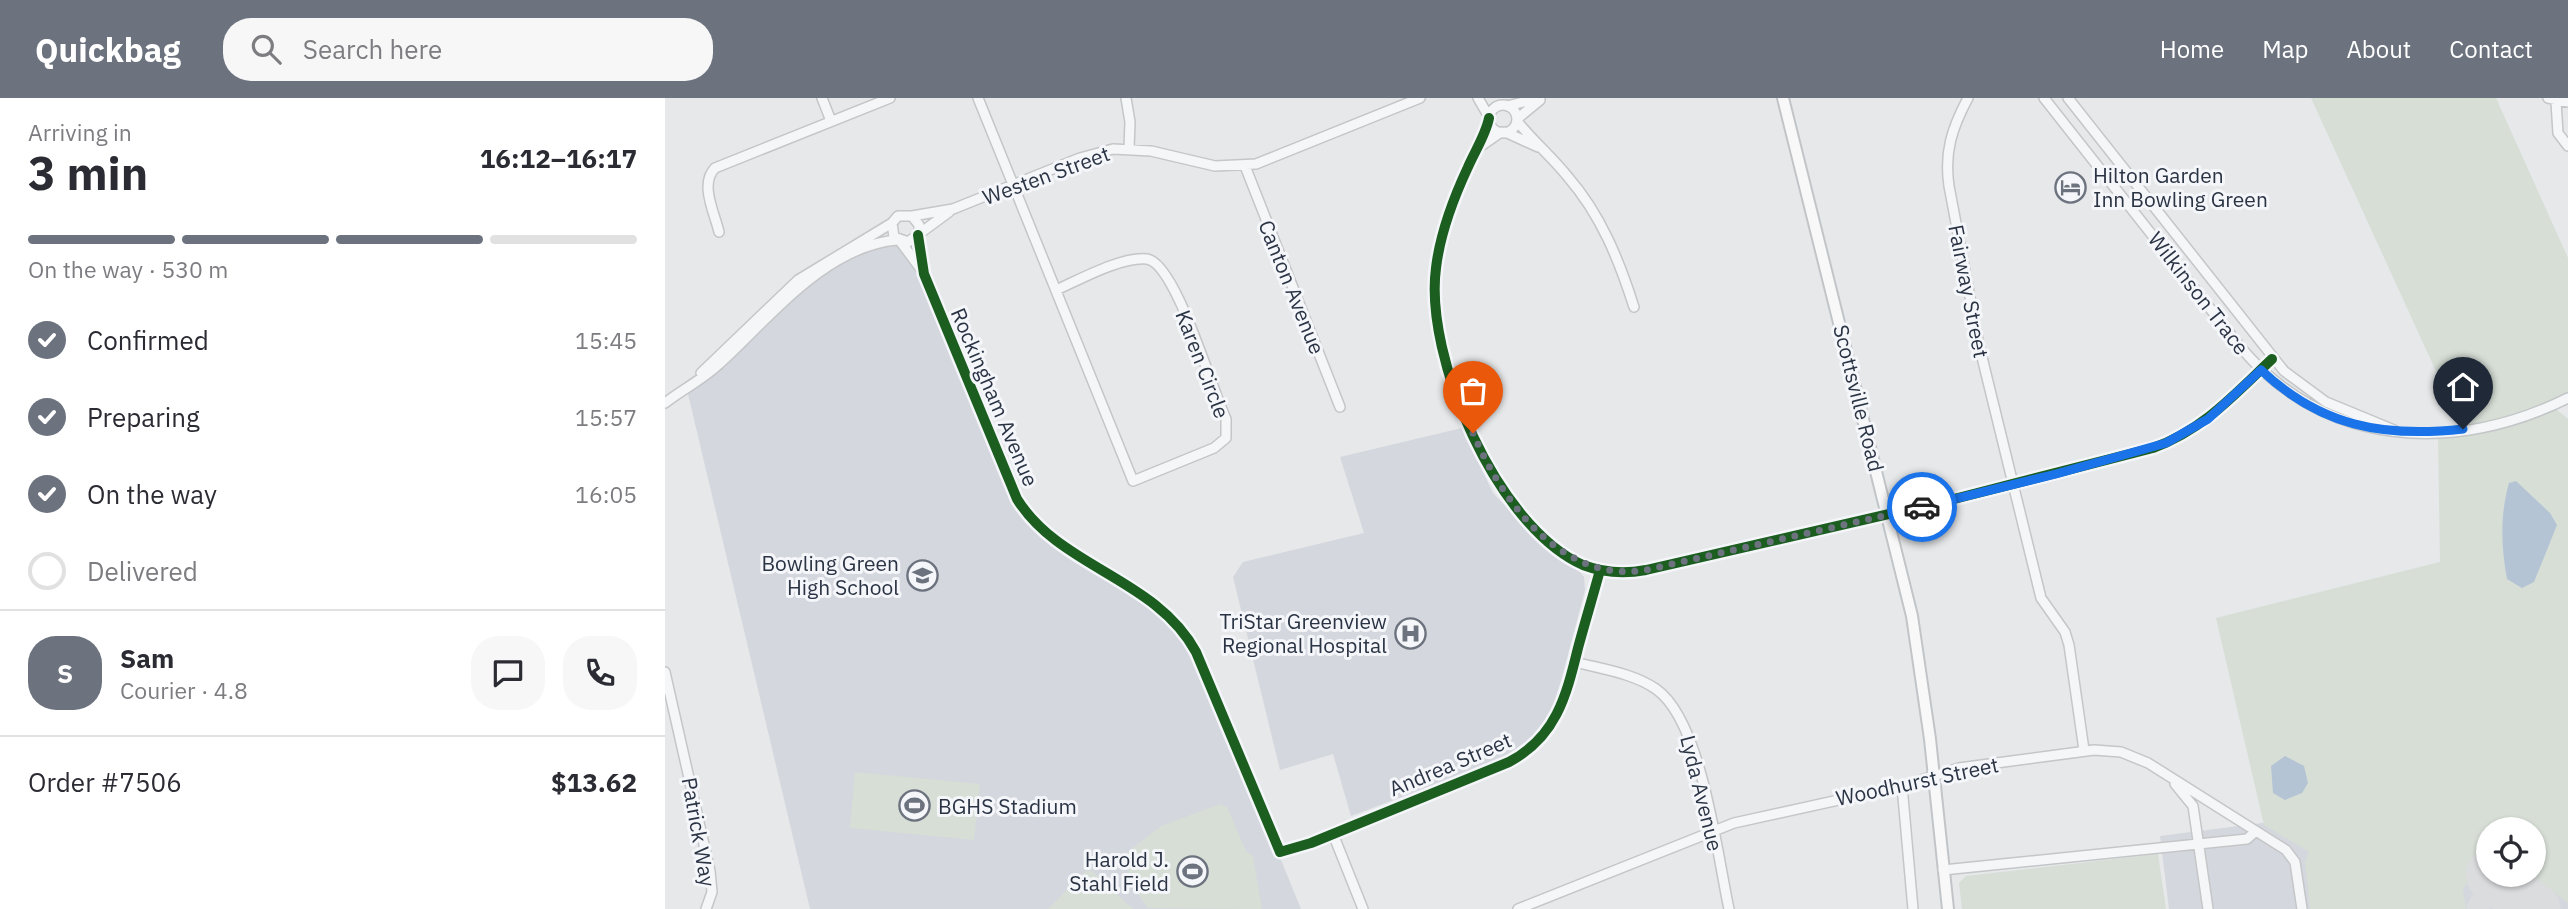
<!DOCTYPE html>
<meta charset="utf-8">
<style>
:root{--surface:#fff;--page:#f7f7f7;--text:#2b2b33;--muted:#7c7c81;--line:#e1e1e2;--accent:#6c737f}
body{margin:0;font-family:"IBM Plex Sans",sans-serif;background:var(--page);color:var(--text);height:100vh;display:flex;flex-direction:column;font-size:26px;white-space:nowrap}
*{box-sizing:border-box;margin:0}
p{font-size:23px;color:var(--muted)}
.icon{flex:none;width:38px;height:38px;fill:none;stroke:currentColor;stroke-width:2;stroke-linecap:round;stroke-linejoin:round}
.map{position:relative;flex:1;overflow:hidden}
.panel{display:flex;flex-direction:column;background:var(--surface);width:665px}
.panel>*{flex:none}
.tools{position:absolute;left:1811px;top:719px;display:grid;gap:14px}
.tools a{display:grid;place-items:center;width:70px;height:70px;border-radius:50%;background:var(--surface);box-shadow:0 2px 5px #0004;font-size:35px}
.pin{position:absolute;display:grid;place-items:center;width:60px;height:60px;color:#fff;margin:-72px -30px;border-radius:50% 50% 50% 0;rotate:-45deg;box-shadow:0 0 7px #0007}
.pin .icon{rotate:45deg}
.courier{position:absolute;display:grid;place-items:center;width:70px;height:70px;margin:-35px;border:5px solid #1a73e8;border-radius:50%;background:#fff;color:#222;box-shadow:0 2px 9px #0007}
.head em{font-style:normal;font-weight:800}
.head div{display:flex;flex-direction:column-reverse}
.head{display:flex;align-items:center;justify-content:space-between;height:119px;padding:0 28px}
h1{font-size:46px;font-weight:800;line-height:52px}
.bar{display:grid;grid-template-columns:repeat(4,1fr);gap:10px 7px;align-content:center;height:84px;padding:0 28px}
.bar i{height:9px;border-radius:5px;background:var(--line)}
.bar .current{background:var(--accent)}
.bar p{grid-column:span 4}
.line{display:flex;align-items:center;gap:18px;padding:0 28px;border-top:2px solid var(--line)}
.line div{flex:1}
.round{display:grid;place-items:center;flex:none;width:74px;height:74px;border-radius:28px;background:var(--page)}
ol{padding:0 28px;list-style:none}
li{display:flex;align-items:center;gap:21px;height:77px}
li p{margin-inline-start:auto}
li .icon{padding:7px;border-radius:50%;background:var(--accent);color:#fff;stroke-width:4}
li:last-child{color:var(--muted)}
li i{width:38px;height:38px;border:4px solid var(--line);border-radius:50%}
header{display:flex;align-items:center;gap:42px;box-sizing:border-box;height:98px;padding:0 35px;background:var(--accent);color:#fff}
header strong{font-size:33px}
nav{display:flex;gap:38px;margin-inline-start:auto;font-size:24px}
.search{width:490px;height:63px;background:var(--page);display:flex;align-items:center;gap:18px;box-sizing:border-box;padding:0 24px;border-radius:28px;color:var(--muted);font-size:26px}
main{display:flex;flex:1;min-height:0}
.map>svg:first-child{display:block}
.built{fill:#d4d7dd;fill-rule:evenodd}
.green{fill:#d6ded6}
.water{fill:#b4c4d5}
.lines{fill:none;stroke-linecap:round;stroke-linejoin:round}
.taxiway{stroke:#dadcde;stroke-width:21}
.runway{stroke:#dadcde;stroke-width:51}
.minor-casing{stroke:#c4c6c8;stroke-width:12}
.major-casing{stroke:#c2c5c8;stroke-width:14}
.minor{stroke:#f5f6f7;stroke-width:9}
.major{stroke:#f8f8f8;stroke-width:10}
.cycleway-casing{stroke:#f4f6f9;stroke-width:15}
.cycleway{stroke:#1b5e20;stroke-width:10}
.done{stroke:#6c737f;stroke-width:7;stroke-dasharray:0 12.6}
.route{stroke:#1a73e8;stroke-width:9}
.labels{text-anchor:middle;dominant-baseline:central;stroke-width:6;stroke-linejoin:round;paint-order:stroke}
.street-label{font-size:21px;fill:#2b3445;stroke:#f4f6f9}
.poi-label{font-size:21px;fill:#2b3445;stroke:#f4f6f9;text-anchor:end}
</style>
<header>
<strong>Quickbag</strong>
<div class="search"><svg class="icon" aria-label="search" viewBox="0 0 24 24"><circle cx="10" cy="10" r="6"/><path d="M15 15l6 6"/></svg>Search here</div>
<nav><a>Home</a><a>Map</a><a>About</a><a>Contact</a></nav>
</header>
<main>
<section class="panel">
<div class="head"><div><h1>3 min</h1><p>Arriving in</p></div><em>16:12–16:17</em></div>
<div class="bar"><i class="current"></i><i class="current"></i><i class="current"></i><i></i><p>On the way · 530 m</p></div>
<ol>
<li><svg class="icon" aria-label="check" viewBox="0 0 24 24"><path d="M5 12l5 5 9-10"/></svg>Confirmed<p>15:45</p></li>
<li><svg class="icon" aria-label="check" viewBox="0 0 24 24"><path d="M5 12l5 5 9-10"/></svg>Preparing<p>15:57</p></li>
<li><svg class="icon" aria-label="check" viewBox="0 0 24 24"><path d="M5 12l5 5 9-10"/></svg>On the way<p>16:05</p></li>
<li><i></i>Delivered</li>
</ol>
<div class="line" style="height:126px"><b class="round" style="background:var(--accent);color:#fff">S</b><div><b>Sam</b><p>Courier · 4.8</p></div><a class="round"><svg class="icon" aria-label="chat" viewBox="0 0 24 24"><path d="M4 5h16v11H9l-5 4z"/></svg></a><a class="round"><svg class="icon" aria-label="phone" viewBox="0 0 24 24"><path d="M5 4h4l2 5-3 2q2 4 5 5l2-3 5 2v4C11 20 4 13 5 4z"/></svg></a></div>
<div class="line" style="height:91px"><div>Order #7506</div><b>$13.62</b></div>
</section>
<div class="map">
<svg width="1903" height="811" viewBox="0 0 1903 811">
<rect width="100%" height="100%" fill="#e6e8ea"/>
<path class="built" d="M220,144H231L248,165L349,397L367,422L510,523L531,554L636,811H145L23,296L115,209L170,167Z
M797,330L828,395L881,451L911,470L919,479L920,492L897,579L886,615L876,632L856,650L832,663L686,718L668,656L615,672L568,479L578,464L699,435L675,359Z
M1903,686V811H1504L1495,738ZM1824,732H1869V777H1824Z"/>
<path class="green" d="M1646,0H1831L1903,160V300L1886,307L1903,321V805L1867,777L1869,732H1824L1823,758L1798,790L1801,811H1645L1640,764L1644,754L1599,727L1551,520L1775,464L1773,334L1797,330Z
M190,674L315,686L309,742L185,730Z
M555,706L562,709L581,753L588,758L597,811L483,810L467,788L460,756L496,728Z
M1493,756L1501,811H1297L1294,785L1301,778Z
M421,773H427L468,811H383Z"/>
<path class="water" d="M1851,383L1885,415L1892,427L1869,484L1857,490L1842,481C1836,449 1835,416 1844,385Z
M1620,658L1639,668L1643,685L1637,695L1620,702L1608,695L1606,668Z"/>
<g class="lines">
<path class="taxiway" d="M1812,811C1820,790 1837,790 1855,799"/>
<path class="runway" d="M1826,777L1870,811"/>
<defs>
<path id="minor" d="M157,0L166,23
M313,0L468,383L549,350L561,340V321C547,293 511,165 482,161C457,158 414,182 391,192
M461,0L465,24L464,50
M813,0L824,19
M1303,0C1287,30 1279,54 1284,88L1314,247L1376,500L1400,534L1404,547L1419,652
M1379,0L1577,251C1663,350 1790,356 1903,300
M1403,0L1619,273L1661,304L1729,332
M1883,0L1903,4
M1891,4L1893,35L1903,48
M824 21a14 14 0 1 1 28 0a14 14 0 1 1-28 0Z
M842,8L875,0
M852,21L875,2
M824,23C798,74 770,134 769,193C767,276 839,433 919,467C939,475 960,476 981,472L1289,401L1488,350C1538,332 1570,296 1607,261
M852,23C868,43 887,59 903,79C936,117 954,162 969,209
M840,34L873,49
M813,50L836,34
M580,68L675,309
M247,118L288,111L415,60L448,51L486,53L550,68L591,66L755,0
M54,134C50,116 34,86 50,70L225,0
M254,135V127L247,118H233L227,125L229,139L243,144L284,114
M253,137L259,176L352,401C395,470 491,480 531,554L615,754L646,745L844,664C891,639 901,599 913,550C920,524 928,498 935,472
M235,143L258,174
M36,275L133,182L227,125
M0,305C17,292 38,281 53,267C103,222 160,148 232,142
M910,564C936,571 968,575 991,591C1037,623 1052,756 1064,811
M0,574L45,773L47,794L41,811
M1510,686L1528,708L1543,811
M1237,688L1248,811
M668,736L698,811
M1278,772L1582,741L1591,733
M853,811L1069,725L1237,688L1294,670L1429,652L1456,654L1483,665L1621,752L1630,764L1637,811"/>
<path id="major" d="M1118,0L1247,518L1265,641L1283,811"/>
</defs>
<use href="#minor" class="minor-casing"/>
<use href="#major" class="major-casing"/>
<use href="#minor" class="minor"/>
<use href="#major" class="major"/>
<defs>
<path id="cycleway" d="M824,20C821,36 810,53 803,69C789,99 775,136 771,170C759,259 832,429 918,467C939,475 960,476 981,472L1289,401L1488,350C1538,332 1570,296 1607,261
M253,137L259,176L352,401C395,470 491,480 531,554L615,754L646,745L844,664C891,639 901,599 913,550C920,524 928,498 935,472"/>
</defs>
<use href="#cycleway" class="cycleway-casing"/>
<use href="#cycleway" class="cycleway"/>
</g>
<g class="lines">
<path class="done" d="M808,335C837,404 897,486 981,472L1257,409"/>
<path class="route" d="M1257,409L1391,376L1501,345L1543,321L1596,272C1655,328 1718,340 1798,331"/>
</g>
<defs>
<symbol id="hotel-ring" viewBox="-11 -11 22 22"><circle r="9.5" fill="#f4f6f9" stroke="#6c737f" stroke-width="1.5"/><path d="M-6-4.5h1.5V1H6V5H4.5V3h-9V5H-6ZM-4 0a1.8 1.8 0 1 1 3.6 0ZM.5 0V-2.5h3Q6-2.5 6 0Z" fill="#6c737f"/></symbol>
<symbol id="school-ring" viewBox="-11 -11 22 22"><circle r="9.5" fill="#f4f6f9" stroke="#6c737f" stroke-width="1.5"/><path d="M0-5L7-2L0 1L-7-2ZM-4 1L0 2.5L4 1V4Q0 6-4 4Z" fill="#6c737f"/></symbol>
<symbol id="hospital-ring" viewBox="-11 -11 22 22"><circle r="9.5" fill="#f4f6f9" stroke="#6c737f" stroke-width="1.5"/><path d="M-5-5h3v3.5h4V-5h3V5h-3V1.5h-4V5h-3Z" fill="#6c737f"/></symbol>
<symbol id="stadium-ring" viewBox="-11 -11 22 22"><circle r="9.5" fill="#f4f6f9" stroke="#6c737f" stroke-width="1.5"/><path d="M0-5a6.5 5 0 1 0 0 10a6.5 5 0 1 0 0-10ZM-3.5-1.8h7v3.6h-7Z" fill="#6c737f"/></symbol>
</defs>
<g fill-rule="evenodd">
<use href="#hotel-ring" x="1388" y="72" width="35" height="35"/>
<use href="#school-ring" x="240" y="460" width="35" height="35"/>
<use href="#hospital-ring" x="728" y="518" width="35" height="35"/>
<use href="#stadium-ring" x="232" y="690" width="35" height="35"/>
<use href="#stadium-ring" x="510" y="756" width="35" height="35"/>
</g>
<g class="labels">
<g class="street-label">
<text transform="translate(381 77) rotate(-20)">Westen Street</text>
<text transform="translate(627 189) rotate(68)">Canton Avenue</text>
<text transform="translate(1304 193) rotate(79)">Fairway Street</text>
<text transform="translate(1534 195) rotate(52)">Wilkinson Trace</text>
<text transform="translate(538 266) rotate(69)">Karen Circle</text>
<text transform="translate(330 299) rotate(67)">Rockingham Avenue</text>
<text transform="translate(1194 300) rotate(76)">Scottsville Road</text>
<text transform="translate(785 666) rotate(-23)">Andrea Street</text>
<text transform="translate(1252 683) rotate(-12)">Woodhurst Street</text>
<text transform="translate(1037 695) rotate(76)">Lyda Avenue</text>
<text transform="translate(34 734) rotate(80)">Patrick Way</text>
</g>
<g class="poi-label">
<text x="1428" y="77" text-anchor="start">Hilton Garden<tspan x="1428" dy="24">Inn Bowling Green</tspan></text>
<text x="234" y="465">Bowling Green<tspan x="234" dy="24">High School</tspan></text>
<text x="722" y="523">TriStar Greenview<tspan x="722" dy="24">Regional Hospital</tspan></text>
<text x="273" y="708" text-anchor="start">BGHS Stadium</text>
<text x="504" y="761">Harold J.<tspan x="504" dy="24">Stahl Field</tspan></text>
</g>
</g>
</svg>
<div class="tools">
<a><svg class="icon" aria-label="locate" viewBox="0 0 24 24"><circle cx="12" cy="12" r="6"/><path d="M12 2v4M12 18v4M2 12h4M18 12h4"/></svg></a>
</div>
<div class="pin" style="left:808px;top:335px;background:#ea580c"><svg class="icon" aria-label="bag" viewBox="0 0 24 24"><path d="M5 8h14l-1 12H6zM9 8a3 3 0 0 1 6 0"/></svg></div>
<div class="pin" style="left:1798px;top:331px;background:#1f2937"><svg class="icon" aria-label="home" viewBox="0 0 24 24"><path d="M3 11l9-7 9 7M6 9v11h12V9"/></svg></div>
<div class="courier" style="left:1257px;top:409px"><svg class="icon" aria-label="car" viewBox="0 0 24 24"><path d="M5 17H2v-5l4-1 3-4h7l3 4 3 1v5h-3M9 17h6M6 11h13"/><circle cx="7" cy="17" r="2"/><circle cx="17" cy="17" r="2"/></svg></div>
</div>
</main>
